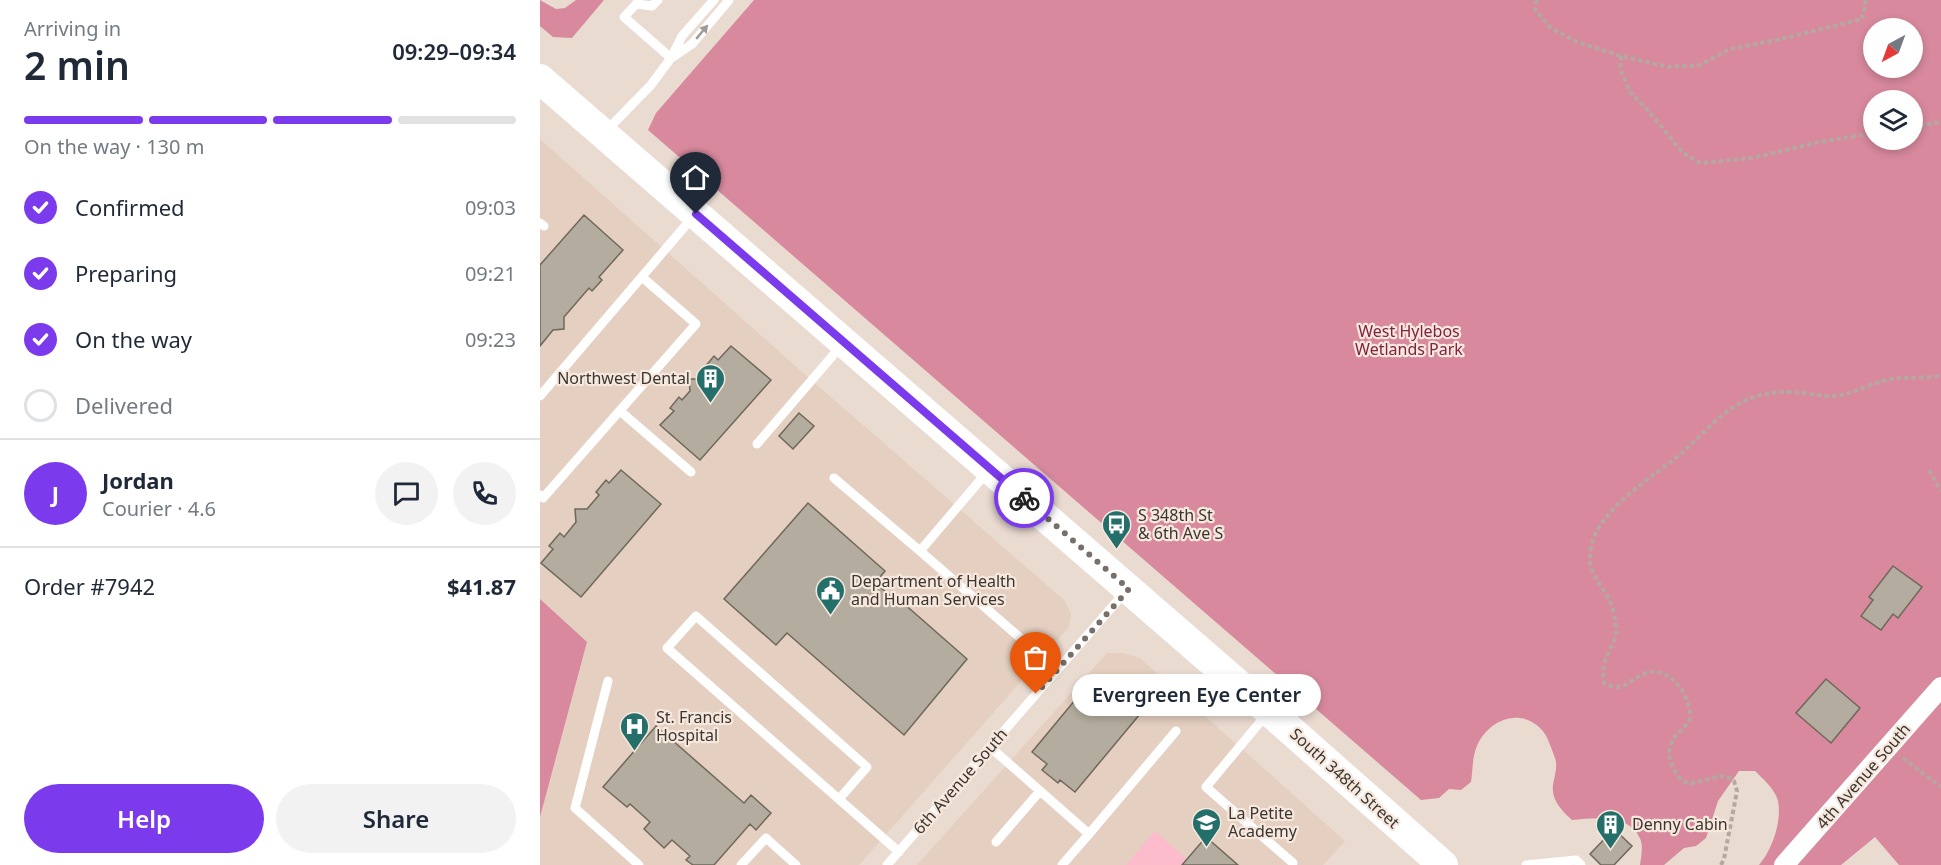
<!DOCTYPE html>
<meta charset="utf-8">
<style>
:root{--surface:#fff;--page:#f2f2f3;--text:#1f2937;--muted:#747a83;--line:#e0e1e3;--accent:#7c3aed}
body{margin:0;font-family:"Noto Sans",sans-serif;background:var(--page);color:var(--text);height:100vh;display:flex;flex-direction:column;font-size:22px;white-space:nowrap}
*{box-sizing:border-box;margin:0}
p{font-size:20px;color:var(--muted)}
.icon{flex:none;width:33px;height:33px;fill:none;stroke:currentColor;stroke-width:2;stroke-linecap:round;stroke-linejoin:round}
.map{position:relative;flex:1;overflow:hidden}
.side{display:flex;flex-direction:column;background:var(--surface);width:540px}
.side>*{flex:none}
.needle{width:39px;rotate:221deg}
.tools{position:absolute;left:1323px;top:18px;display:grid;gap:12px}
.tools a{display:grid;place-items:center;width:60px;height:60px;border-radius:50%;background:var(--surface);box-shadow:0 3px 9px #0003;font-size:30px}
.pin{position:absolute;display:grid;place-items:center;width:51px;height:51px;color:#fff;margin:-62px -26px;border-radius:50% 50% 50% 0;rotate:-45deg;box-shadow:0 0 6px #0007}
.pin .icon{rotate:45deg}
.courier{position:absolute;display:grid;place-items:center;width:60px;height:60px;margin:-30px;border:4px solid #7c3aed;border-radius:50%;background:#fff;color:#222;box-shadow:0 2px 8px #0007}
.bubble{position:absolute;height:42px;border-radius:21px;background:var(--surface);box-shadow:0 3px 9px #0003;font-size:20px;font-weight:600;line-height:42px;text-align:center}
.overview em{font-style:normal;font-weight:600}
.overview div{display:flex;flex-direction:column-reverse}
.overview{display:flex;align-items:center;justify-content:space-between;height:102px;padding:0 24px}
h1{font-size:39px;font-weight:600;line-height:45px}
.bar{display:grid;grid-template-columns:repeat(4,1fr);gap:9px 6px;align-content:center;height:72px;padding:0 24px}
.bar i{height:8px;border-radius:4px;background:var(--line)}
.bar .active{background:var(--accent)}
.bar p{grid-column:span 4}
.line{display:flex;align-items:center;gap:15px;padding:0 24px;border-top:2px solid var(--line)}
.line div{flex:1}
.round{display:grid;place-items:center;flex:none;width:63px;height:63px;border-radius:32px;background:var(--page)}
ol{padding:0 24px;list-style:none}
li{display:flex;align-items:center;gap:18px;height:66px}
li p{margin-inline-start:auto}
li .icon{padding:6px;border-radius:50%;background:var(--accent);color:#fff;stroke-width:4}
li:last-child{color:var(--muted)}
li i{width:33px;height:33px;border:3px solid var(--line);border-radius:50%}
.action{display:flex;gap:12px;margin-top:auto;padding:12px 24px}
.action a{flex:1;height:69px;border-radius:36px;background:var(--accent);color:#fff;font-size:24px;font-weight:600;line-height:69px;text-align:center}
.action a+a{background:var(--page);color:var(--text)}
main{display:flex;flex:1;min-height:0}
.map>svg:first-child{display:block}
.built{fill:#e4cfc0}
.green{fill:#fcbccb}
.forest{fill:#d8899d;fill-rule:evenodd}
.building{fill:#b4ad9f;stroke:#6e685b;stroke-width:1.5}
.lines{fill:none;stroke-linecap:round;stroke-linejoin:round}
.path{stroke:#b5a8a0;stroke-width:4;stroke-dasharray:4.5 3;stroke-linecap:butt}
.lane{stroke:#fff;stroke-width:9}
.street{stroke:#fff;stroke-width:20}
.primary{stroke:#fff;stroke-width:30}
.oneway{fill:#9d9a98}
.done{stroke:#786f69;stroke-width:6;stroke-dasharray:0 10.8}
.route{stroke:#7c3aed;stroke-width:8}
.labels{text-anchor:middle;dominant-baseline:central;stroke-width:4.5;stroke-linejoin:round;paint-order:stroke}
.park-label{font-size:16px;fill:#7f2243;stroke:#f7e8de}
.poi-label{font-size:16px;fill:#3b3531;stroke:#f7e8de;text-anchor:start}
.street-label{font-size:16px;fill:#3b3531;stroke:#f7e8de}
</style>
<main>
<section class="side">
<div class="overview"><div><h1>2 min</h1><p>Arriving in</p></div><em>09:29–09:34</em></div>
<div class="bar"><i class="active"></i><i class="active"></i><i class="active"></i><i></i><p>On the way · 130 m</p></div>
<ol>
<li><svg class="icon" aria-label="check" viewBox="0 0 24 24"><path d="M5 12l5 5 9-10"/></svg>Confirmed<p>09:03</p></li>
<li><svg class="icon" aria-label="check" viewBox="0 0 24 24"><path d="M5 12l5 5 9-10"/></svg>Preparing<p>09:21</p></li>
<li><svg class="icon" aria-label="check" viewBox="0 0 24 24"><path d="M5 12l5 5 9-10"/></svg>On the way<p>09:23</p></li>
<li><i></i>Delivered</li>
</ol>
<div class="line" style="height:108px"><b class="round" style="background:var(--accent);color:#fff">J</b><div><b>Jordan</b><p>Courier · 4.6</p></div><a class="round"><svg class="icon" aria-label="chat" viewBox="0 0 24 24"><path d="M4 5h16v11H9l-5 4z"/></svg></a><a class="round"><svg class="icon" aria-label="phone" viewBox="0 0 24 24"><path d="M5 4h4l2 5-3 2q2 4 5 5l2-3 5 2v4C11 20 4 13 5 4z"/></svg></a></div>
<div class="line" style="height:78px"><div>Order #7942</div><b>$41.87</b></div>
<div class="action"><a>Help</a><a>Share</a></div>
</section>
<div class="map">
<svg width="1401" height="865" viewBox="0 0 1401 865">
<rect width="100%" height="100%" fill="#eadbd1"/>
<path class="built" d="M0,139L261,371L524,600L531,613L529,627L319,865H0V817L47,643L0,599Z
M567,653H583L600,658L805,841L783,865H377Z"/>
<path class="green" d="M615,831L647,859L642,865H586Z"/>
<path class="forest" d="M0,0L16,9L25,8L36,0H64L32,38L13,37L0,26Z
M214,0H1401V865H1359L1335,837L1301,865H1219C1232,850 1242,822 1238,801C1235,789 1223,779 1215,771H1199L1178,801L1166,838L1156,846L1144,848L1124,865H1100C1101,858 1103,848 1101,841C1091,813 1055,818 1032,820C1022,811 1011,800 1013,785C1014,778 1017,770 1016,762C1015,757 1012,750 1010,745C1008,739 1005,733 1001,729C980,707 948,720 937,746C932,757 933,770 931,782L921,790L909,789L899,798L881,800L108,130L116,113ZM1334,28H1372V68H1334ZM1334,100H1372V140H1334Z
M0,599L47,642L0,817Z"/>
<path class="building" d="M44,215L83,250L59,277L62,280L52,291L49,288L24,317V329L13,330L0,346V265Z
M191,346L231,380L160,460L120,425L134,411L130,408L139,397L142,400L150,391L149,379H162L168,372L164,368L174,356L178,360Z
M259,413L274,426L253,449L239,436Z
M81,470L121,504L41,597L1,563L13,549L9,546L20,533L24,537L36,522L35,509H47L59,495L56,492L66,480L69,483Z
M268,503L345,571L335,583L352,597L354,595L427,659L364,735L247,633L236,645L184,599Z
M1353,566L1382,587L1358,618L1353,614L1341,630L1321,616L1333,600L1329,597Z
M555,676L600,714L535,792L520,780L518,783L502,770L507,764L492,752Z
M1286,679L1320,708L1291,743L1256,713Z
M116,726L204,803L211,795L231,813L216,830L210,824L174,865H153L146,860L150,856L132,840L124,848L104,829L110,822L90,804L87,807L63,787Z
M1074,829L1092,846L1074,865H1061L1050,854Z
M666,837L698,865H642Z"/>
<g class="lines">
<path class="path" d="M997,0L995,10L1011,28L1037,42L1081,56L1128,67L1160,65L1190,49L1237,40L1322,19L1326,0
M1081,56L1080,69L1090,92L1105,107L1143,153L1160,163L1212,158L1280,142L1334,133
M1372,127L1401,122
M1389,470L1401,491
M1363,758L1401,787
M1181,865L1184,859L1197,791L1194,781L1190,778L1181,776L1152,783L1142,781C1129,765 1123,748 1139,732C1144,728 1149,723 1150,717C1151,713 1149,707 1148,703C1143,686 1126,667 1106,673C1089,679 1084,694 1064,683C1059,655 1077,649 1076,627C1075,618 1073,608 1069,600C1062,585 1048,573 1050,555C1052,509 1118,476 1148,447C1169,428 1189,404 1217,396C1231,392 1248,391 1262,393C1273,394 1284,397 1294,396C1314,394 1328,384 1347,380C1365,376 1383,379 1401,376"/>
<path class="lane" d="M100,0L84,17L131,58
M96,4L112,6L118,0
M133,57L152,44L189,0
M67,130L111,85L131,58L142,36L174,0
M0,223L4,226
M0,396L152,218
M80,411L151,472
M217,444L301,346
M294,478L380,551L448,471
M0,495L3,498L156,324L102,277
M380,551L485,642
M68,681L35,808L99,865
M726,715L666,787L753,863
M450,747L549,834L636,731
M299,799L327,767L156,616L127,648L359,852
M456,842L500,791
M201,865L226,838L256,865
M347,865L586,591
M522,865L549,834
M986,865L1036,860L1041,865"/>
<path class="street" d="M1244,865L1401,687"/>
<path class="primary" d="M0,79L729,711L903,865"/>
</g>
<defs><path id="oneway-solid" d="M-6-.8H1V-3.2L6.5 0L1 3.2V.8H-6Z" transform="scale(1.5)"/></defs>
<use class="oneway" href="#oneway-solid" transform="translate(162 32) rotate(-50)"/>
<g class="lines">
<path class="done" d="M484,498L589,589L496,694"/>
<path class="route" d="M156,214L484,498"/>
</g>
<defs>
<symbol id="building-pin" viewBox="-11 -11 22 30"><path d="M0 17L-7.5 6A9.5 9.5 0 1 1 7.5 6Z" fill="#256f6b" stroke="#f7e8de"/><path d="M-4-6H4V6H1V3H-1V6H-4ZM-2.5-4.3h1.7v1.8h-1.7ZM.8-4.3h1.7v1.8H.8ZM-2.5-1h1.7V.8h-1.7ZM.8-1h1.7V.8H.8Z" fill="#fff"/></symbol>
<symbol id="bus-pin" viewBox="-11 -11 22 30"><path d="M0 17L-7.5 6A9.5 9.5 0 1 1 7.5 6Z" fill="#256f6b" stroke="#f7e8de"/><path d="M-5-6H5V4H4V6H2V4H-2V6H-4V4H-5ZM-3.5-4V0h7V-4ZM-3.5 1.2v1.5H-2V1.2ZM2 1.2v1.5H3.5V1.2Z" fill="#fff"/></symbol>
<symbol id="civic-pin" viewBox="-11 -11 22 30"><path d="M0 17L-7.5 6A9.5 9.5 0 1 1 7.5 6Z" fill="#256f6b" stroke="#f7e8de"/><path d="M-.6-6.5H3V-4.5H.6V-3L4-1V1h2V6H-6V1h2V-1L-.6-3ZM-1.2 2.5V6h2.4V2.5Z" fill="#fff"/></symbol>
<symbol id="hospital-pin" viewBox="-11 -11 22 30"><path d="M0 17L-7.5 6A9.5 9.5 0 1 1 7.5 6Z" fill="#256f6b" stroke="#f7e8de"/><path d="M-5-5h3v3.5h4V-5h3V5h-3V1.5h-4V5h-3Z" fill="#fff"/></symbol>
<symbol id="school-pin" viewBox="-11 -11 22 30"><path d="M0 17L-7.5 6A9.5 9.5 0 1 1 7.5 6Z" fill="#256f6b" stroke="#f7e8de"/><path d="M0-5L7-2L0 1L-7-2ZM-4 1L0 2.5L4 1V4Q0 6-4 4Z" fill="#fff"/></symbol>
</defs>
<g fill-rule="evenodd">
<use href="#building-pin" x="154" y="362" width="33" height="45"/>
<use href="#bus-pin" x="560" y="508" width="33" height="45"/>
<use href="#civic-pin" x="274" y="574" width="33" height="45"/>
<use href="#hospital-pin" x="78" y="710" width="33" height="45"/>
<use href="#school-pin" x="650" y="806" width="33" height="45"/>
<use href="#building-pin" x="1054" y="808" width="33" height="45"/>
</g>
<g class="labels">
<g class="park-label">
<text x="869" y="331">West Hylebos<tspan x="869" dy="18">Wetlands Park</tspan></text>
</g>
<g class="poi-label">
<text x="150" y="378" text-anchor="end">Northwest Dental</text>
<text x="598" y="515">S 348th St<tspan x="598" dy="18">&amp; 6th Ave S</tspan></text>
<text x="311" y="581">Department of Health<tspan x="311" dy="18">and Human Services</tspan></text>
<text x="116" y="717">St. Francis<tspan x="116" dy="18">Hospital</tspan></text>
<text x="688" y="813">La Petite<tspan x="688" dy="18">Academy</tspan></text>
<text x="1092" y="824">Denny Cabin</text>
</g>
<g class="street-label">
<text transform="translate(1323 776) rotate(-49)">4th Avenue South</text>
<text transform="translate(805 778) rotate(42)">South 348th Street</text>
<text transform="translate(420 781) rotate(-49)">6th Avenue South</text>
</g>
</g>
</svg>
<div class="tools">
<a><svg class="needle" viewBox="-14 -14 28 28"><path d="M0-13l5 13h-10z" fill="#e53935"/><path d="M0 13l5-13h-10z" fill="#747a83"/></svg></a>
<a><svg class="icon" aria-label="layers" viewBox="0 0 24 24"><path d="M12 4l9 5-9 5-9-5zM3 14l9 5 9-5"/></svg></a>
</div>
<div class="pin" style="left:496px;top:694px;background:#ea580c"><svg class="icon" aria-label="bag" viewBox="0 0 24 24"><path d="M5 8h14l-1 12H6zM9 8a3 3 0 0 1 6 0"/></svg></div>
<div class="pin" style="left:156px;top:214px;background:#1f2937"><svg class="icon" aria-label="home" viewBox="0 0 24 24"><path d="M3 11l9-7 9 7M6 9v11h12V9"/></svg></div>
<div class="courier" style="left:484px;top:498px"><svg class="icon" aria-label="bike" viewBox="0 0 24 24"><circle cx="6" cy="16" r="4"/><circle cx="18" cy="16" r="4"/><path d="M6 16l4-8h5l3 8M10 8l3 8H6M13 5h3"/></svg></div>
<div class="bubble" style="left:532px;top:674px;width:249px">Evergreen Eye Center</div>
</div>
</main>
